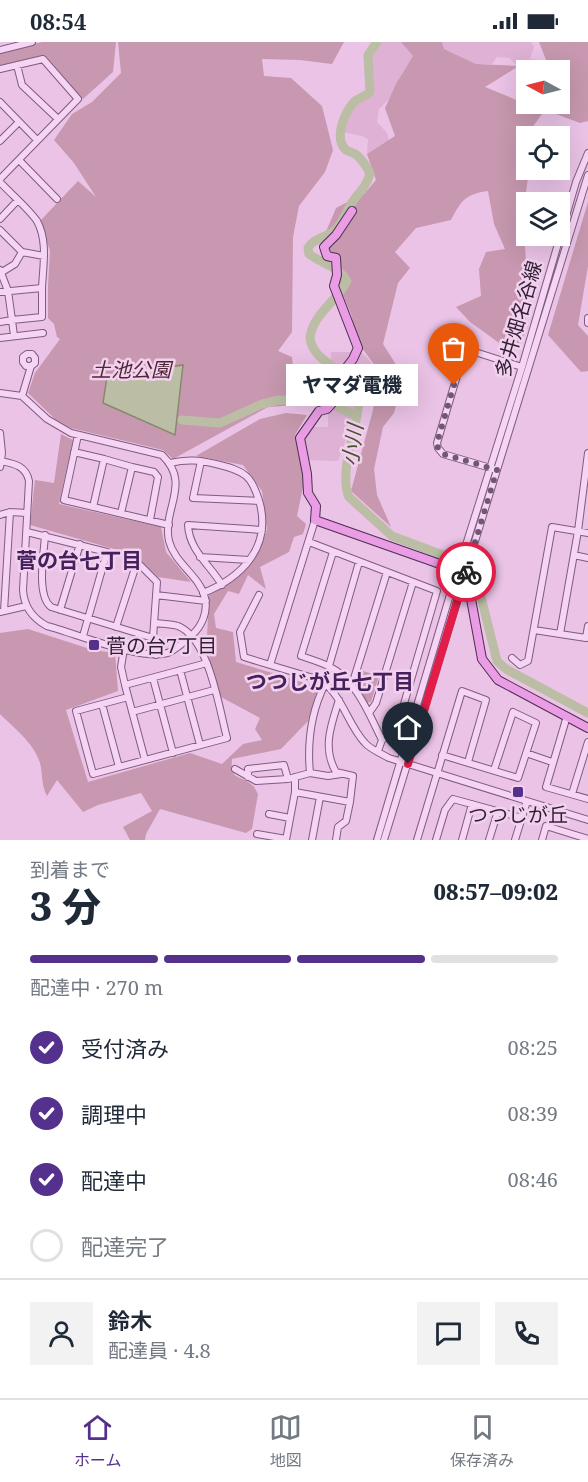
<!DOCTYPE html>
<html lang="ja">
<meta charset="utf-8">
<style>
:root{--surface:#fff;--page:#f2f2f3;--text:#1f2937;--muted:#747a83;--line:#e0e1e3;--accent:#53318c}
body{margin:0;font-family:"Noto Serif","Noto Sans JP",serif;background:var(--page);color:var(--text);height:100vh;display:flex;flex-direction:column;font-size:22px;white-space:nowrap}
*{box-sizing:border-box;margin:0}
p{font-size:20px;color:var(--muted)}
.icon{flex:none;width:33px;height:33px;fill:none;stroke:currentColor;stroke-width:2;stroke-linecap:round;stroke-linejoin:round}
.map{position:relative;height:798px;overflow:hidden}
.sheet{display:flex;flex-direction:column;background:var(--surface);flex:1}
.sheet>*{flex:none}
.needle{width:39px;rotate:277deg}
.buttons{position:absolute;left:516px;top:18px;display:grid;gap:12px}
.buttons a{display:grid;place-items:center;width:54px;height:54px;border-radius:0px;background:var(--surface);box-shadow:0 6px 24px #0002;font-size:30px}
.pin{position:absolute;display:grid;place-items:center;width:51px;height:51px;color:#fff;margin:-62px -26px;border-radius:50% 50% 50% 0;rotate:-45deg;box-shadow:0 0 6px #0007}
.pin .icon{rotate:45deg}
.courier{position:absolute;display:grid;place-items:center;width:60px;height:60px;margin:-30px;border:4px solid #e11d48;border-radius:50%;background:#fff;color:#222;box-shadow:0 2px 8px #0007}
.bubble{position:absolute;height:42px;border-radius:0px;background:var(--surface);box-shadow:0 6px 24px #0002;font-size:20px;font-weight:800;line-height:42px;text-align:center}
.head em{font-style:normal;font-weight:800}
.head div{display:flex;flex-direction:column-reverse}
.head{display:flex;align-items:center;justify-content:space-between;height:102px;padding:0 30px}
h1{font-size:39px;font-weight:800;line-height:45px}
.bar{display:grid;grid-template-columns:repeat(4,1fr);gap:9px 6px;align-content:center;height:72px;padding:0 30px}
.bar i{height:8px;border-radius:4px;background:var(--line)}
.bar .on{background:var(--accent)}
.bar p{grid-column:span 4}
.line{display:flex;align-items:center;gap:15px;padding:0 30px;border-top:2px solid var(--line)}
.line div{flex:1}
.round{display:grid;place-items:center;flex:none;width:63px;height:63px;border-radius:0px;background:var(--page)}
ol{padding:0 30px;list-style:none}
li{display:flex;align-items:center;gap:18px;height:66px}
li p{margin-inline-start:auto}
li .icon{padding:6px;border-radius:50%;background:var(--accent);color:#fff;stroke-width:4}
li:last-child{color:var(--muted)}
li i{width:33px;height:33px;border:3px solid var(--line);border-radius:50%}
.status{display:flex;justify-content:space-between;align-items:center;height:42px;padding:0 30px;background:var(--surface);direction:ltr}
.status svg{height:16px;fill:currentColor}
.tabs{display:flex;justify-content:space-around;align-items:center;height:84px;border-top:2px solid var(--line);background:var(--surface);font-size:16px;color:var(--muted)}
.tabs a{display:grid;justify-items:center;gap:3px}
.tabs .on{color:var(--accent)}
.map>svg:first-child{display:block}
.farmland{fill:#deb1d5}
.green{fill:#c798af}
.water{fill:#bbbda4;stroke:#868a6c;stroke-width:1.5}
.lines{fill:none;stroke-linecap:round;stroke-linejoin:round}
.river{stroke:#bbbda4;stroke-width:9}
.minor-casing{stroke:#7f5b82;stroke-width:8}
.major-casing{stroke:#4b2f50;stroke-width:10}
.minor{stroke:#f5d5f3;stroke-width:6}
.major{stroke:#ea9de5;stroke-width:8}
.minor-bridge-casing{stroke:#7f5b82;stroke-width:8;stroke-linecap:butt}
.minor-bridge{stroke:#f5d5f3;stroke-width:6}
.done{stroke:#715872;stroke-width:6;stroke-dasharray:0 10.8}
.route{stroke:#e11d48;stroke-width:8}
.poi-dot{fill:#53318c;stroke:#f2d1ef;stroke-width:2}
.labels{text-anchor:middle;dominant-baseline:central;stroke-width:5;stroke-linejoin:round;paint-order:stroke}
.street-label{font-size:20px;fill:#301e33;stroke:#f2d1ef}
.park-label{font-size:20px;font-style:italic;fill:#4e2635;stroke:#f2d1ef}
.poi-label{font-size:20px;fill:#301e33;stroke:#f2d1ef;text-anchor:start}
.water-label{font-size:21px;font-style:italic;fill:#47522f;stroke:#f2d1ef}
.neighbourhood-label{font-size:21px;font-weight:bold;fill:#44215c;stroke:#f2d1ef}
</style>
<div class="status"><b>08:54</b><svg viewBox="0 0 49 12"><path d="M0 12V9h3v3zM5 12V6h3v6zM10 12V3h3v9zM15 12V0h3v12zM26 1h20v11H26zM47 4h2v5h-2z"/></svg></div>
<div class="map">
<svg width="588" height="798" viewBox="0 0 588 798">
<rect width="100%" height="100%" fill="#eac3e6"/>
<path class="farmland" d="M381,0H401L413,14L389,57L379,67L377,80L387,91L389,98L367,112L368,97L362,94L343,90L350,66L357,59L372,51L374,37L371,17Z
M442,0H531L534,5L530,17L537,18L535,28H526V33L509,16L497,15L492,22H476L444,7Z
M331,310H361L371,320L375,352L369,359L354,363L346,397L338,419L307,418V407L303,396L309,385H328V369L339,354V341L331,331Z"/>
<path class="green" d="M42,0H116L113,30L83,57L45,13L0,25V11Z
M118,0H344L332,22L300,18L262,17L264,34L291,36L322,64L333,108L325,130L299,164L293,195L292,290L278,309L292,315L297,363L268,365L173,417L163,408L71,386L55,377L28,351L35,331L60,297L57,295L54,282L48,276V244L50,209L40,179L78,139L96,155L74,121L54,98L72,72L92,60L121,31Z
M401,0H442L444,7L476,22L519,24L485,45L526,62H560V28H550L539,0H588V79L580,81L545,68L523,98L526,114V128H529L523,173L526,220V290L513,311L470,280L456,265L481,254L479,227L486,210L505,207L494,182L488,149C465,152 461,159 451,178L416,186L395,210L410,226L398,241L383,302L400,329L397,359L394,371L383,385L374,427L377,453L391,485L351,449L373,368L379,329L359,302L351,272L333,230L320,204L336,166L365,151L376,138L367,112L395,94L385,66L396,42L413,14Z
M588,160V224L578,283L588,294V329L581,330L548,293Z
M286,371L307,373L295,393L304,440L297,474L306,482L303,492L294,495L289,510L260,525L266,547L248,533L239,552L228,549L214,572L216,586L233,590L236,620L318,645L308,679L281,707L232,717C230,740 240,732 252,743C255,745 256,749 258,752L252,787L246,791L160,767L146,792L145,798H130L123,785L152,769L141,751L98,763L83,770L57,738L47,754C41,743 43,732 40,721C34,701 14,686 0,672V591L28,587L93,608L115,611L118,649L66,668L88,740L190,711L222,722L243,702L262,698L255,687L260,676L219,654L209,617L215,597L207,596L209,553L236,537L257,511L267,488L262,449L243,423L196,414L260,377Z
M61,392L73,398L59,462L161,485L166,510L191,540L158,535L135,513L30,483L35,438L54,441Z
M360,628L379,634L371,660L365,661L355,642Z"/>
<path class="water" d="M183,323L175,393L103,361L107,335Z"/>
<g class="lines">
<path class="river" d="M377,0L368,13L370,50C365,55 359,55 354,60C345,70 333,96 346,108C349,110 352,110 355,112C362,116 366,124 370,131C367,144 360,149 353,159C346,168 344,180 335,188C327,196 314,195 308,206L309,212C322,222 338,224 347,239C337,259 312,273 310,296C313,323 353,327 359,355C360,362 357,370 356,378C352,398 340,436 349,455L392,494L459,519L470,524L476,535L497,619L506,627L588,671
M182,378L220,381L262,362L279,358L308,359L323,358L357,374"/>
<defs>
<path id="minor" d="M0,8L32,0
M17,23L22,43L58,77
M0,27L43,17L78,57L0,137
M0,60L37,98
M0,99L19,80
M19,118L57,157
M0,140C10,151 29,167 37,179C48,199 43,224 42,246L0,250
M0,177L17,159
M0,188L22,210L44,214
M0,228L8,249L12,278L42,275V246
M2,230L15,222L22,210
M588,276V281
M0,280L12,278L14,294
M0,296L43,291
M0,351L22,354L47,377L71,391L162,413C192,442 162,466 169,499C175,522 200,534 205,556C208,570 202,584 192,593C185,599 178,606 170,610C145,621 75,591 47,584C32,576 24,565 23,548L29,439C26,424 15,422 1,419
M22,354L31,324L35,321V316L32,312H27L23,315V320L26,324H31
M0,391L2,411L0,425
M78,393L64,458L169,483
M74,410L104,417L93,465
M104,417L132,425
M201,419L193,456L259,459
M170,421C187,417 199,418 216,422C245,429 252,433 260,462C271,506 241,536 203,551
M494,427L443,412L438,406L437,401L462,317L469,310H475L522,325
M121,471L132,425L154,430L158,435L150,478
M0,473L10,470L27,471
M315,478L270,623L320,638C343,653 347,682 365,701C370,707 382,712 389,716L588,778
M27,490L107,510L83,594
M45,493C44,512 36,553 51,565L153,596
M309,500L437,549L396,689L382,698
M465,506L522,325L576,140L588,111
M472,509L588,133
M333,510L301,614C310,617 320,620 328,624C356,637 369,672 382,698L378,709
M574,513L588,516
M200,515L249,518
M222,543C210,523 189,508 188,483L262,488
M156,553L206,559
M259,553L240,590L244,615L270,623
M60,568L80,502
M4,569L10,470
M0,570L26,564
M116,585L137,520L157,540L153,596L156,613
M534,588L560,592L578,489L588,411
M560,592L586,596L588,584
M124,607L121,625L125,643L145,718
M512,616L520,623L528,619L552,485L588,491
M329,624L359,520
M180,628L200,703
M153,636L173,711
M125,643L207,621
M352,643L387,530
M128,655L76,669L93,732L227,696C219,666 209,596 178,584C171,582 162,582 155,581
M102,662L119,725
M132,670L214,648
M369,671L376,661L413,540
M567,674L546,745L588,757
M526,711L552,720
M442,713L518,736L536,681L513,670L494,728
M235,727L256,739L288,737L310,731L328,734L341,732
M310,731C307,699 311,670 325,642
M248,735V727L284,723L288,737
M295,735V750L350,760L353,734L336,730C322,706 331,683 339,658
M572,752L588,700
M269,772L290,776
M257,792L286,797
M286,798L295,750
M312,798L320,755
M336,798L338,785L346,779L350,760
M377,798L449,556
M384,798L456,563
M417,798L462,649L486,658L468,720
M436,798L445,768L453,757L522,776
M462,798L472,762
M489,798L498,769
M515,798L527,759
M542,798L546,784L588,797"/>
<path id="major" d="M352,169L336,193L324,205L327,214L336,216L337,233L334,244L358,306L353,317L336,339L335,358L327,367L319,369L300,396L307,432L308,451L316,464L315,478L437,521L464,535L471,557L482,617L498,638L588,686"/>
</defs>
<use href="#minor" class="minor-casing"/>
<use href="#major" class="major-casing"/>
<use href="#minor" class="minor"/>
<use href="#major" class="major"/>
<defs>
<path id="minor-bridge" d="M449,556L465,506
M456,563L472,509"/>
</defs>
<use href="#minor-bridge" class="minor-bridge-casing"/>
<use href="#minor-bridge" class="minor-bridge"/>
</g>
<g class="lines">
<path class="done" d="M454,343L437,401L438,406L443,412L497,428L466,530"/>
<path class="route" d="M408,722L466,530"/>
</g>
<g class="poi-dot">
<rect x="88" y="597" width="12" height="12" rx="3"/>
<rect x="512" y="744" width="12" height="12" rx="3"/>
</g>
<g class="labels">
<g class="street-label">
<text transform="translate(518 277) rotate(-74)">多井畑名谷線</text>
</g>
<g class="park-label">
<text x="131" y="327">土池公園</text>
</g>
<g class="poi-label">
<text x="106" y="603">菅の台7丁目</text>
<text x="518" y="772" text-anchor="middle">つつじが丘</text>
</g>
<g class="water-label">
<text transform="translate(352 403) rotate(-82)">小川</text>
</g>
<g class="neighbourhood-label">
<text x="79" y="518">菅の台七丁目</text>
<text x="330" y="639">つつじが丘七丁目</text>
</g>
</g>
</svg>
<div class="buttons">
<a><svg class="needle" viewBox="-14 -14 28 28"><path d="M0-13l5 13h-10z" fill="#e53935"/><path d="M0 13l5-13h-10z" fill="#747a83"/></svg></a>
<a><svg class="icon" aria-label="locate" viewBox="0 0 24 24"><circle cx="12" cy="12" r="6"/><path d="M12 2v4M12 18v4M2 12h4M18 12h4"/></svg></a>
<a><svg class="icon" aria-label="layers" viewBox="0 0 24 24"><path d="M12 4l9 5-9 5-9-5zM3 14l9 5 9-5"/></svg></a>
</div>
<div class="pin" style="left:454px;top:343px;background:#ea580c"><svg class="icon" aria-label="bag" viewBox="0 0 24 24"><path d="M5 8h14l-1 12H6zM9 8a3 3 0 0 1 6 0"/></svg></div>
<div class="pin" style="left:408px;top:722px;background:#1f2937"><svg class="icon" aria-label="home" viewBox="0 0 24 24"><path d="M3 11l9-7 9 7M6 9v11h12V9"/></svg></div>
<div class="courier" style="left:466px;top:530px"><svg class="icon" aria-label="bike" viewBox="0 0 24 24"><circle cx="6" cy="16" r="4"/><circle cx="18" cy="16" r="4"/><path d="M6 16l4-8h5l3 8M10 8l3 8H6M13 5h3"/></svg></div>
<div class="bubble" style="left:286px;top:322px;width:132px">ヤマダ電機</div>
</div>
<section class="sheet">
<div class="head"><div><h1>3 分</h1><p>到着まで</p></div><em>08:57–09:02</em></div>
<div class="bar"><i class="on"></i><i class="on"></i><i class="on"></i><i></i><p>配達中 · 270 m</p></div>
<ol>
<li><svg class="icon" aria-label="check" viewBox="0 0 24 24"><path d="M5 12l5 5 9-10"/></svg>受付済み<p>08:25</p></li>
<li><svg class="icon" aria-label="check" viewBox="0 0 24 24"><path d="M5 12l5 5 9-10"/></svg>調理中<p>08:39</p></li>
<li><svg class="icon" aria-label="check" viewBox="0 0 24 24"><path d="M5 12l5 5 9-10"/></svg>配達中<p>08:46</p></li>
<li><i></i>配達完了</li>
</ol>
<div class="line" style="height:108px"><a class="round"><svg class="icon" aria-label="person" viewBox="0 0 24 24"><circle cx="12" cy="8" r="4"/><path d="M4 21q1-7 8-7t8 7"/></svg></a><div><b>鈴木</b><p>配達員 · 4.8</p></div><a class="round"><svg class="icon" aria-label="chat" viewBox="0 0 24 24"><path d="M4 5h16v11H9l-5 4z"/></svg></a><a class="round"><svg class="icon" aria-label="phone" viewBox="0 0 24 24"><path d="M5 4h4l2 5-3 2q2 4 5 5l2-3 5 2v4C11 20 4 13 5 4z"/></svg></a></div>
</section>
<nav class="tabs">
<a class="on"><svg class="icon" aria-label="home" viewBox="0 0 24 24"><path d="M3 11l9-7 9 7M6 9v11h12V9"/></svg>ホーム</a>
<a><svg class="icon" aria-label="map" viewBox="0 0 24 24"><path d="M3 6l6-2 6 2 6-2v14l-6 2-6-2-6 2zM9 4v14M15 6v14"/></svg>地図</a>
<a><svg class="icon" aria-label="saved" viewBox="0 0 24 24"><path d="M7 4h10v16l-5-4-5 4z"/></svg>保存済み</a>
</nav>
